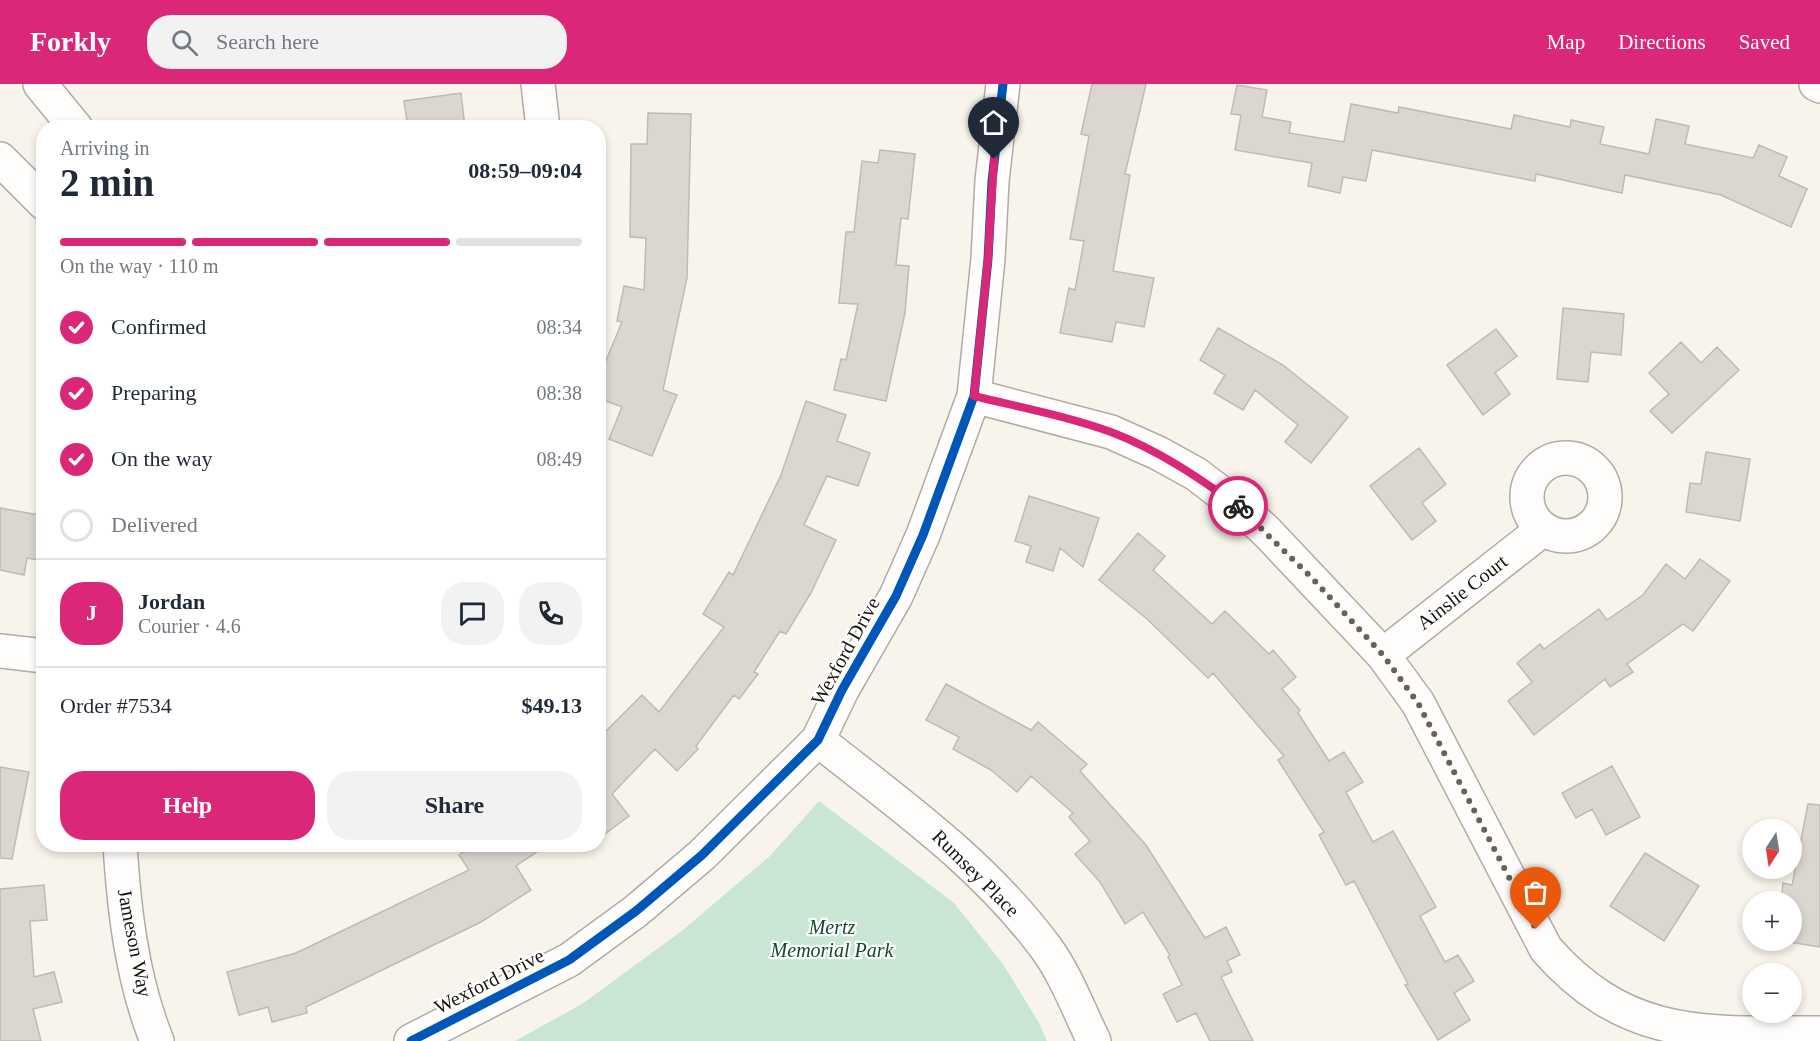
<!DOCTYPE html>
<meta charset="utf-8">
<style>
:root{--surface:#fff;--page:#f2f2f3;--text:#1f2937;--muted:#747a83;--line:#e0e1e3;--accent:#db2777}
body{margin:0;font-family:"Times New Roman",serif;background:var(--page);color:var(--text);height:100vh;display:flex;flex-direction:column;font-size:22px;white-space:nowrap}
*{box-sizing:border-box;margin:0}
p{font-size:20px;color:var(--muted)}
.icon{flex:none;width:33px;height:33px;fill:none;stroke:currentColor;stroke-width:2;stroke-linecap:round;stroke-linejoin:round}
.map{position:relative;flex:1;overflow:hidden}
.panel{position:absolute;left:36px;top:36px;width:570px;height:732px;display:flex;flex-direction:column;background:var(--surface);border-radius:24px;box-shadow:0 3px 9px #0003}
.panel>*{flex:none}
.needle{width:39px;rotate:192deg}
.fabs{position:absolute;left:1742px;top:735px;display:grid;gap:12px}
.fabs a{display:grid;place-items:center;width:60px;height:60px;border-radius:50%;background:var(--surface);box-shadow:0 3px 9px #0003;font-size:30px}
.pin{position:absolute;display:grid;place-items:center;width:51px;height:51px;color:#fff;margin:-62px -26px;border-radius:50% 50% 50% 0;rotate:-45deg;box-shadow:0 0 6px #0007}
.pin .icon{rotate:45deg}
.courier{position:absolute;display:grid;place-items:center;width:60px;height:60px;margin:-30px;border:4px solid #db2777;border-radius:50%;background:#fff;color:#222;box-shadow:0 2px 8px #0007}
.overview em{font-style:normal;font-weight:700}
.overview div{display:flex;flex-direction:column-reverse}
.overview{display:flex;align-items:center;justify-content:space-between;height:102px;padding:0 24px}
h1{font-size:39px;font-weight:700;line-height:45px}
.bar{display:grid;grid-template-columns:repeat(4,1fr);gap:9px 6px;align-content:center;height:72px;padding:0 24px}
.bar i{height:8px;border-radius:4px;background:var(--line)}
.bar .on{background:var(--accent)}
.bar p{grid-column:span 4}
.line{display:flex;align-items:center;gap:15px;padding:0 24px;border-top:2px solid var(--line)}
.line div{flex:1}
.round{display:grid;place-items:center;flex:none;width:63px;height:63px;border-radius:24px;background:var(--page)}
ol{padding:0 24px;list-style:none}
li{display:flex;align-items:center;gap:18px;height:66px}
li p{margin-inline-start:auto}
li .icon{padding:6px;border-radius:50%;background:var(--accent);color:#fff;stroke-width:4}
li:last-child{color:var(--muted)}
li i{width:33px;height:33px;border:3px solid var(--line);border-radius:50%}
.action{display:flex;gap:12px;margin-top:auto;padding:12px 24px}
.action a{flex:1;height:69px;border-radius:24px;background:var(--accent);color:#fff;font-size:24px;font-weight:700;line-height:69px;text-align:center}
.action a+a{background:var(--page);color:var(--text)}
header{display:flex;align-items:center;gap:36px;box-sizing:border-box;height:84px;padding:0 30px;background:var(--accent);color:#fff}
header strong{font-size:28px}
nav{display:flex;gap:33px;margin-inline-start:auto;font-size:21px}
.search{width:420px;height:54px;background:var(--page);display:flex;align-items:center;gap:15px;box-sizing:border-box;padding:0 21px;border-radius:24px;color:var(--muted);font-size:22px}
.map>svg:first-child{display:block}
.green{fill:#c8e6d1}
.building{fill:#dbd7d0;stroke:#bebbb4;stroke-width:1.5}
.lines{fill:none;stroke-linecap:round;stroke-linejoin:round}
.minor-casing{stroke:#afaca6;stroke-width:36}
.minor{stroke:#fefdfc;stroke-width:33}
.cycleway-casing{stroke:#fff;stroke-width:13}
.cycleway{stroke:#0057b8;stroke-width:9}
.done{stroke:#66625c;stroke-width:6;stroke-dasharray:0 10.8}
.route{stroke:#db2777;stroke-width:8}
.labels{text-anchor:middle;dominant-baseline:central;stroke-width:4.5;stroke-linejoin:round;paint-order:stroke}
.street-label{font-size:20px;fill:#17140e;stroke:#fff}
.park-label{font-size:20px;font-style:italic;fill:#124a31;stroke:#fff}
</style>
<header>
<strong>Forkly</strong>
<div class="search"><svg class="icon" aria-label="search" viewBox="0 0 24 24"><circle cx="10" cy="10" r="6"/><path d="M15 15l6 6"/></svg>Search here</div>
<nav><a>Map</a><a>Directions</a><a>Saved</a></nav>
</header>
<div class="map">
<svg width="1820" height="957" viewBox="0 0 1820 957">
<rect width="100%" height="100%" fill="#f8f4ec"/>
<path class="green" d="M819,717L954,819L1003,880L1039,939L1047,957H515L582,920L683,846L770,772Z"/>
<path class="building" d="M1092,0H1146L1125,90L1130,91L1113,187L1154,194L1144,243L1116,238L1112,258L1060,249L1069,204L1075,206L1084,157L1070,155L1089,52L1081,50Z
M1237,1L1267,6L1262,33L1291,38L1289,49L1344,58L1351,20L1398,29L1399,23L1511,45L1514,31L1570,43L1571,36L1604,43L1600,60L1649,70L1656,35L1689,42L1685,60L1753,74L1759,61L1787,73L1779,92L1807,105L1791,143L1721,111L1625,91L1622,109L1536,90L1535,97L1372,66L1366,97L1343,93L1340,109L1308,102L1312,79L1235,66L1241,31L1231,30Z
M461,9L465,44H408L404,17Z
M648,29L691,30L687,194L663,306L677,311L652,372L609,355L622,323L598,314V296L622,238L617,237L624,202L644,206L646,154L630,153L631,60H647Z
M880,66L915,70L908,135L901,134L896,181L909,182L905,229L886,317L834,306L841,275L846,276L858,220L839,219L846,148H854L862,77L878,79Z
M1563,224L1624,230L1621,271L1591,268L1588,298L1557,295Z
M1218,244L1283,281L1348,333L1311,379L1285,358L1298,341L1255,306L1243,326L1214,309L1225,291L1200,276Z
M1496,245L1517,272L1495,289L1510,310L1483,331L1447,281Z
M1681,258L1701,279L1717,263L1739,286L1672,349L1650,327L1669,310L1649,289Z
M806,317L846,331L837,357L870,369L858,402L827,392L804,441L836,456L811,509L786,550L780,547L754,588L758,590L739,615L734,611L696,662L698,665L677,687L655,665L612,710L629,732L598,755V655L642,611L659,628L724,543L703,530L729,488L733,491L781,391Z
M1419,364L1446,400L1422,419L1436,437L1412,456L1370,402Z
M1706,368L1750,375L1740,437L1686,428L1690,399L1701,400Z
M1029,412L1099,434L1083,483L1060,464L1053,487L1026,478L1031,462L1015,457Z
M0,424L44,432V477L27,474L24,491L0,486Z
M1138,449L1165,472L1153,486L1212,540L1225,527L1269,570L1273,566L1296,593L1282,605L1300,626L1298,629L1329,677L1344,668L1363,698L1346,708L1373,758L1393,747L1436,823L1420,832L1445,878L1458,871L1474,897L1454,909L1470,936L1438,956L1405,901L1408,900L1354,797L1346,801L1319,751L1324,748L1278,676L1284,672L1213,589L1208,594L1147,535L1099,496Z
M1700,475L1730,497L1693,547L1683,540L1627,580L1633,588L1610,603L1605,595L1534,651L1508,617L1532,598L1517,579L1540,560L1544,565L1599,525L1607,536L1643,511L1666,480L1685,495Z
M946,600L1031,646L1038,638L1087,680L1080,687L1146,761L1205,854L1226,843L1240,871L1227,877L1232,888L1221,893L1253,957H1210L1196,929L1177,938L1163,910L1182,901L1168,873L1170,871L1143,828L1125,840L1100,798L1075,770L1090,757L1069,733L1073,729L1031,692L1017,708L991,686L953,665L959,653L926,636Z
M1612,682L1640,733L1606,751L1592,725L1576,734L1562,709Z
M0,683L29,688L12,775L0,774Z
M1808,720L1820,721V863L1777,856H1791V818H1781L1783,799L1792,801Z
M475,760H549L516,782L531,806L481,838L306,923L307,929L272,938L268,923L239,931L227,888L296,869L469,786L459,771Z
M1645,769L1699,802L1664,857L1610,822Z
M44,801L47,836L30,837L34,893L54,888L62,918L33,925L41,957H0V805Z"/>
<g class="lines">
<defs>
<path id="minor" d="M40,0L76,44
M538,0L543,44
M1816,0L1820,2
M0,75L44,119
M974,312L1111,348L1158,369L1196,390L1242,425L1267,448L1383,571L1418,619L1546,865C1627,957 1705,949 1820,949
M1527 413a39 39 0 1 1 78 0a39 39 0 1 1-78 0Z
M0,567L44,572
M1383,571L1542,446
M818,656C899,720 984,780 1046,864C1066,891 1079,927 1094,957
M120,760C124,826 132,895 157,957
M411,957L569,876L636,827L702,771L818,656L842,606L896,512L923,451L974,312L988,175L992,97L1003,0"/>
</defs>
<use href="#minor" class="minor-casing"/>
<use href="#minor" class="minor"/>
<defs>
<path id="cycleway" d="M411,957L569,876L636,827L702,771L818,656L842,606L896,512L923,451L974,312L988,175L992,97L1003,0"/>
</defs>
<use href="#cycleway" class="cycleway-casing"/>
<use href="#cycleway" class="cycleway"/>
</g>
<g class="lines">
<path class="done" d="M1238,422L1312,494L1383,571L1418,619L1536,845"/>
<path class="route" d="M994,75L988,175L974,312C1019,323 1067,332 1111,348C1158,366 1198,393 1238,422"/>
</g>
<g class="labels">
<g class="street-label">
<text transform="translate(1462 508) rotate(-38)">Ainslie Court</text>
<text transform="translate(845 567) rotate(-61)">Wexford Drive</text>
<text transform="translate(976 789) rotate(45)">Rumsey Place</text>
<text transform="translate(135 859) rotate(79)">Jameson Way</text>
<text transform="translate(489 897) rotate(-27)">Wexford Drive</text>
</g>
<g class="park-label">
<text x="832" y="843">Mertz<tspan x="832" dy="23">Memorial Park</tspan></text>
</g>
</g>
</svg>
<div class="fabs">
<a><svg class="needle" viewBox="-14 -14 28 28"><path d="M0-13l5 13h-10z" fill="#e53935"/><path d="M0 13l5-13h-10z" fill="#747a83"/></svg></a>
<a>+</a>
<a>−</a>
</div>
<div class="pin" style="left:1536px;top:845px;background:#ea580c"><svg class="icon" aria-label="bag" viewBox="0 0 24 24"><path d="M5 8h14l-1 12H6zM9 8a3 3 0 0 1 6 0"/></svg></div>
<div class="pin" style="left:994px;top:75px;background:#1f2937"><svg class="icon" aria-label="home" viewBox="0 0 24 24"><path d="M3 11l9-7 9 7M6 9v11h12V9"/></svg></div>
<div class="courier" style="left:1238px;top:422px"><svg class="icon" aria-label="bike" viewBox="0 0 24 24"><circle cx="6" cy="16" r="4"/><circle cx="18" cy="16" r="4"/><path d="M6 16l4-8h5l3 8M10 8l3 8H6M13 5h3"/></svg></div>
<section class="panel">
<div class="overview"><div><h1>2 min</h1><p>Arriving in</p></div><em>08:59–09:04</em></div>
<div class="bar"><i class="on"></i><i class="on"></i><i class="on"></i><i></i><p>On the way · 110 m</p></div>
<ol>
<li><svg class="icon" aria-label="check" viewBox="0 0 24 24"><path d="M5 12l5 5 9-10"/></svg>Confirmed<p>08:34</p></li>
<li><svg class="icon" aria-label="check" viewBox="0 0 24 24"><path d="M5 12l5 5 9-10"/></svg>Preparing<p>08:38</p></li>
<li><svg class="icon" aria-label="check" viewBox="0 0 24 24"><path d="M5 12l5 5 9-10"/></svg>On the way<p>08:49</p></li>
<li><i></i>Delivered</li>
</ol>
<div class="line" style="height:108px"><b class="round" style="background:var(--accent);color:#fff">J</b><div><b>Jordan</b><p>Courier · 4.6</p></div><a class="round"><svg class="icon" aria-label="chat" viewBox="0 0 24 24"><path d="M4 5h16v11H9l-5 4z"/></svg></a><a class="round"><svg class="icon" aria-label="phone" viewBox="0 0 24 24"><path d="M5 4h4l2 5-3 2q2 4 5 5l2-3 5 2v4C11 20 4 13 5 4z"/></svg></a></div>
<div class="line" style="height:78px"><div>Order #7534</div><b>$49.13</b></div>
<div class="action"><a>Help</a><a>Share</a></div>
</section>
</div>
